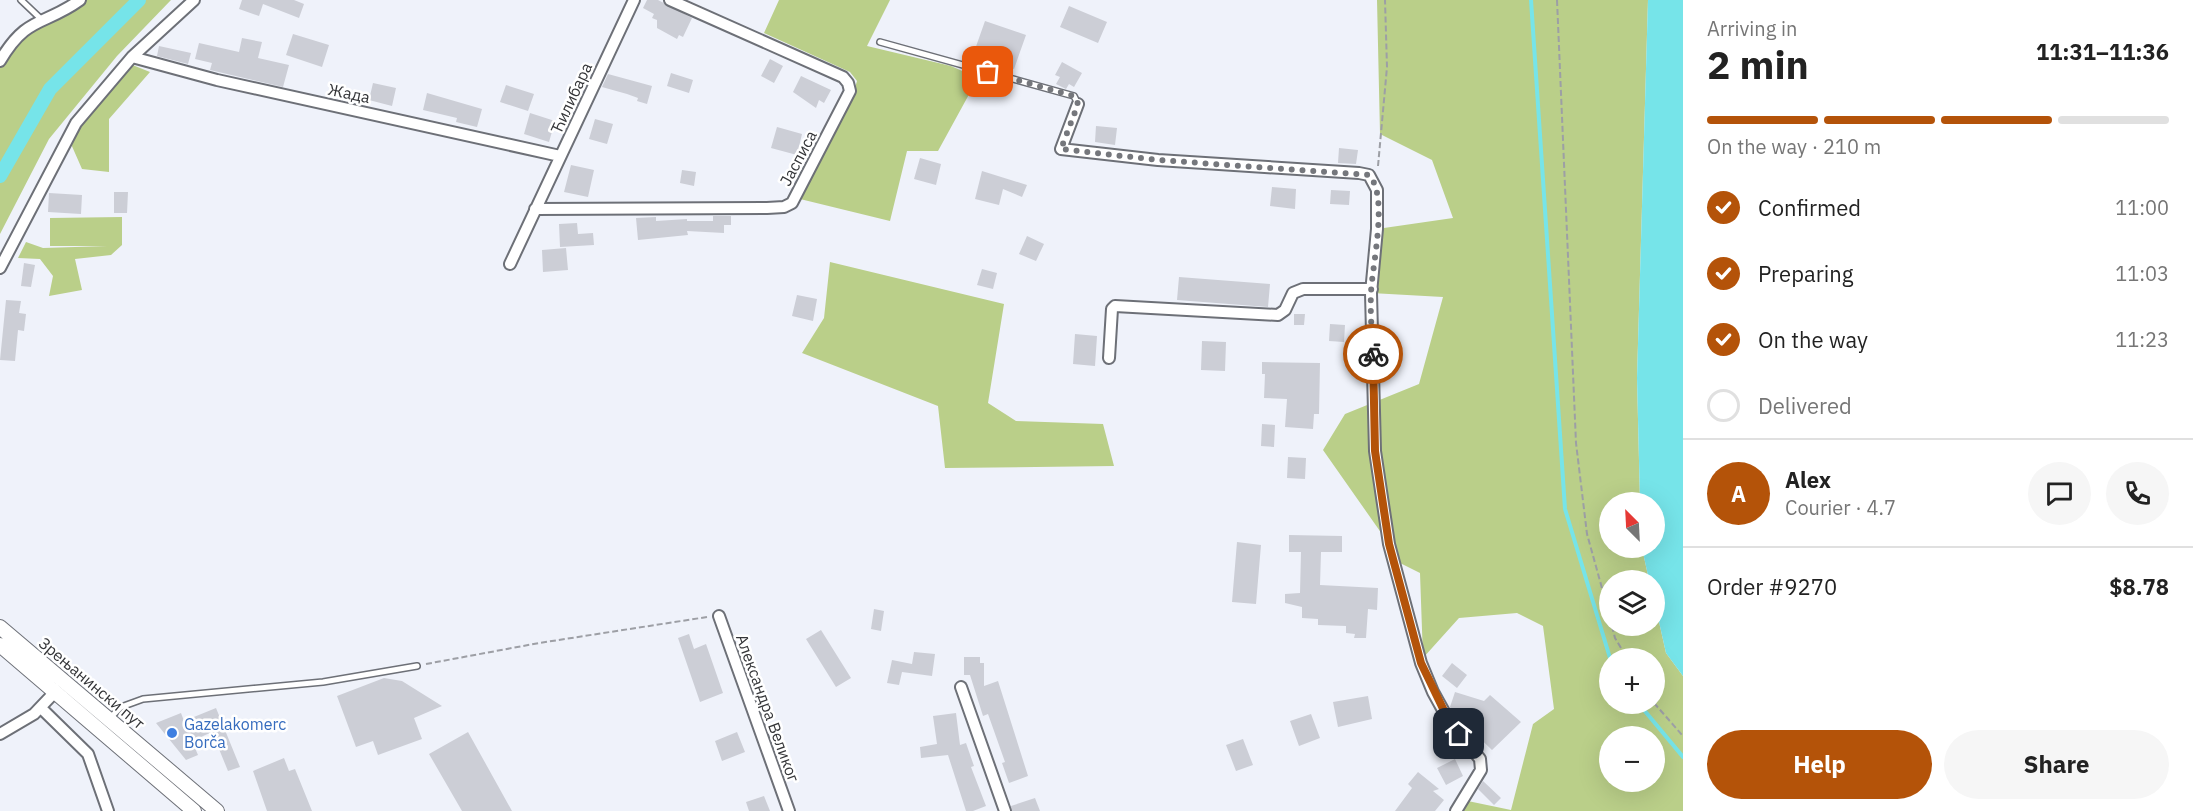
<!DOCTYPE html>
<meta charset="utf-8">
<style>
:root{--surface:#fff;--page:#f6f6f6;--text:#222;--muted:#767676;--line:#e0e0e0;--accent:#b45309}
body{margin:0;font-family:"IBM Plex Sans",sans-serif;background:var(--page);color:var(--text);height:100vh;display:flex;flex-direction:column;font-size:22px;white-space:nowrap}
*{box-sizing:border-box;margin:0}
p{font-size:20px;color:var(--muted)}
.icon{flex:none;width:33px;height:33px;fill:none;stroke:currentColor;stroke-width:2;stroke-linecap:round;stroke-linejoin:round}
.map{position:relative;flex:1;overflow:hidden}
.side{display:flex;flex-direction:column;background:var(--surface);width:510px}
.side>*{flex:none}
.needle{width:39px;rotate:336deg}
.buttons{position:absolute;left:1599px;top:492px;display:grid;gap:12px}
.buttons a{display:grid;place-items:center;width:66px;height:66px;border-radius:50%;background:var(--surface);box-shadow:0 6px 24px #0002;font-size:30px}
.pin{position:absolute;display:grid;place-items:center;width:51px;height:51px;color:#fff;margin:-26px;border-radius:12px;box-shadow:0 3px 9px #0006}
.courier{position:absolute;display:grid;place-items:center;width:60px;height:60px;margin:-30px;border:4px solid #b45309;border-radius:50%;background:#fff;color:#222;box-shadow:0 2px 8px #0007}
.overview em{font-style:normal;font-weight:800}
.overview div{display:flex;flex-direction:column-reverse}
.overview{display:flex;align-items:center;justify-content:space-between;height:102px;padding:0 24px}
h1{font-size:39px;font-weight:800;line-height:45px}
.bar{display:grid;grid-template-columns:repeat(4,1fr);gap:9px 6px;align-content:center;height:72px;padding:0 24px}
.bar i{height:8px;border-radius:4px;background:var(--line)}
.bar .active{background:var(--accent)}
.bar p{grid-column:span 4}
.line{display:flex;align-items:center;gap:15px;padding:0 24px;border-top:2px solid var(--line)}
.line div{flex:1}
.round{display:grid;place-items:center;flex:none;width:63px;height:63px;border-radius:32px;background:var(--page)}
ol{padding:0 24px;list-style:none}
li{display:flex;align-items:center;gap:18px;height:66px}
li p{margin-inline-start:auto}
li .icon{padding:6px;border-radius:50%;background:var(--accent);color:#fff;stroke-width:4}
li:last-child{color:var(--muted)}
li i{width:33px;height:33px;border:3px solid var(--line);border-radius:50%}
.cta{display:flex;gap:12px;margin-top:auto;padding:12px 24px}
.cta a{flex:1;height:69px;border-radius:36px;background:var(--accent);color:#fff;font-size:24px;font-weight:800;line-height:69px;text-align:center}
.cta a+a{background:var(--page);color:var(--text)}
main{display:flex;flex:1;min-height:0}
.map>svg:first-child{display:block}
.green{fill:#bacf89;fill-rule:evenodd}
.water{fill:#76e4e9}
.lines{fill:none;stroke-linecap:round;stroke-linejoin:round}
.stream{stroke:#76e4e9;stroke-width:4}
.canal{stroke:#76e4e9;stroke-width:14}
.building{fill:#ccced6}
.service-casing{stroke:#6d7077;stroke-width:8}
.minor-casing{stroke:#6d7077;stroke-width:14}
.secondary-casing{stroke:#6d7077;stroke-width:16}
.path{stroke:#9d9fa5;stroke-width:2;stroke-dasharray:6 3;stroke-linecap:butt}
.service{stroke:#fff;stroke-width:5}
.minor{stroke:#fff;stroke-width:10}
.secondary{stroke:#fff;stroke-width:14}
.done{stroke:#75777c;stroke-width:6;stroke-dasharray:0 10.8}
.route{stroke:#b45309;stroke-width:8}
.shop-dot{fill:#3f7fe0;stroke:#fff;stroke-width:2}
.labels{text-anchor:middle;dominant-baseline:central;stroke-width:5;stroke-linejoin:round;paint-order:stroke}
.street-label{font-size:16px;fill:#343538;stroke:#fff}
.shop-label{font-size:16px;fill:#366cbe;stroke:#fff;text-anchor:start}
</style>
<main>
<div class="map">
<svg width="1683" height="811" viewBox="0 0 1683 811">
<rect width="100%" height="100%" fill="#eff2fa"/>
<path class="green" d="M80,0H171L117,56L49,139L0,234V61L21,32Z
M779,0H890L867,46L951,66L978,78L938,151H907L890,221L800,199L851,101L857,81L850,72L764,33Z
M1377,0H1648L1637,378L1640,502H1610V548H1642L1649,580H1610V626H1654L1655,604L1666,653L1683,676V811H1456L1463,800L1511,810L1533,724L1554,709L1543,626L1517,613L1459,618L1423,658L1420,573L1394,560L1389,544L1323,450L1345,414L1419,384L1443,297L1371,293L1377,229L1453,218L1432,160L1380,134ZM1610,658H1654V704H1610ZM1610,736H1654V782H1610Z
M130,64L150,72L109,119V172L82,169L71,144L85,119Z
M122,217V245L111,255L75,259L82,290L49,296L53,276L40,259L18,258L26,242L43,248L107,246H50V218Z
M830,262L1004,304L988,403L1016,421L1103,424L1114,466L945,468L938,406L802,353L824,318Z"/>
<path class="water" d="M1648,0H1683V676L1666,653L1655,604L1654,580H1649L1642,548H1654V502H1640L1637,378Z"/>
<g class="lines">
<path class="stream" d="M1531,0L1565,509L1610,658
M1639,704L1683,757"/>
<path class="canal" d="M0,176L50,89L139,0"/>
</g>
<path class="building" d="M242,0H294L304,4L299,18L263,4L259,16L239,9Z
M647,0H658L692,18L683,37L679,35L677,39L657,28V20L652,18L654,14L643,8Z
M1069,6L1107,22L1098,43L1060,27Z
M985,21L1026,35L1014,69L973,55Z
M293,34L329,45L322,67L286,55Z
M242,38L262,42L258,58L289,65L283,87L210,70L212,63L195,59L199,43L239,52Z
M159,46L191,53L188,64L157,56Z
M770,59L783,66L774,83L761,76Z
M1062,62L1082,73L1074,87L1069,84L1066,89L1056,84L1060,77L1055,75Z
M671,73L693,80L689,93L667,86Z
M608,74L652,86L647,104L637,101L638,98L627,94L602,87Z
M801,76L831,90L824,103L819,100L816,108L793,92Z
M373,83L396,88L392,106L369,100Z
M506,85L534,94L528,111L500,102Z
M427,93L482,109L477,127L456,122L457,118L423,110Z
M530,113L555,121L549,142L524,134Z
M595,119L613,124L607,144L589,139Z
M1096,126L1117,128L1115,145L1095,142Z
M777,127L802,134L797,155L771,148Z
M1339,148L1358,150L1356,164L1338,163Z
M920,158L941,164L936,185L914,179Z
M571,165L594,170L588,197L564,192Z
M682,170L696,172L694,186L680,183Z
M982,171L1027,185L1022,197L1003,189L999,205L975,199Z
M1272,187L1296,189L1295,209L1270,206Z
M1331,190L1350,191L1349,205L1330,204Z
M114,192H128L127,213H114Z
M49,193L82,195L81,214L48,212Z
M713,216H731V225H724V233L687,231L688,235L638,240L636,218L656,217V221L687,219V221H713Z
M577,223L578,234L593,233L594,245L560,247L559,224Z
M1027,236L1044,244L1036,261L1019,254Z
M566,248L568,270L543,272L542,250Z
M24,263L35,265L31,287L21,286Z
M982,269L997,273L993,289L977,285Z
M1179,277L1270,284L1268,307L1177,300Z
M797,295L817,299L813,321L792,316Z
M6,300L21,301L19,313L26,314L24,331L18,330L15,361L0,360Z
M1294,314H1305L1304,325H1294Z
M1330,324L1345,325L1344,342L1329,341Z
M1075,334L1097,336L1095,366L1073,364Z
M1202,341L1226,342L1225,371L1201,370Z
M1262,362L1320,363L1319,414H1314L1313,429L1285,427L1287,399L1264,398L1265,374H1262Z
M1262,424L1275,425L1274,447L1261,446Z
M1288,457L1306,458L1305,479L1287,478Z
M1289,535L1342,536V552H1321L1320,585L1378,588L1377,610L1368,609L1366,638H1354L1355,634L1346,633V626L1318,625V619L1302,618V607L1285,603V594L1300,593L1301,552H1289Z
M1237,542L1261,545L1256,604L1232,602Z
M874,609L884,611L881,631L871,629Z
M821,630L851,678L836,687L806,639Z
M689,634L694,649L706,644L723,693L700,702L678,638Z
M914,652L935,654L932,676L902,672L899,685L887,683L892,660L912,664Z
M964,657H980V663H984V686L998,681L1028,776L1009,783L1002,763L1005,762L988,714L983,716L970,675H964Z
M1452,663L1467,675L1457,688L1442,676Z
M384,678L402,681L442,706L414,718L422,739L378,755L373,741L356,747L337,696Z
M1455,692L1484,701L1490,695L1521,722L1492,750L1462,721L1466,716L1453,712L1450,707Z
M1368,696L1372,719L1338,727L1333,702Z
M216,708L240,767L228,771L212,732L192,741L198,755L186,760L156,723L181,713L184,721Z
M956,713L960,745L966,743L974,766L971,767L986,806L973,811H966L948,755L921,758L920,747L937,744L933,716Z
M1311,714L1320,738L1299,746L1290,721Z
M468,732L512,811H462L429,754Z
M737,732L745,752L722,761L715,741Z
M1243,739L1253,765L1236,771L1226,745Z
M284,758L289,771L295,769L312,811H267L253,771Z
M1455,759L1463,776L1446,785L1437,768Z
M1418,772L1439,789L1433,791L1444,800L1435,811H1395L1412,788L1408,784Z
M1483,781L1501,798L1494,805L1478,789Z
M764,796L770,811H749L746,802Z
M1035,798L1040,811H1012L1011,806Z"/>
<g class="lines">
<defs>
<path id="service" d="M21,0L41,19
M880,42L1074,96L1078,104
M110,718L121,707L143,699L323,682L417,666"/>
<path id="minor" d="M132,57L217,80L560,156
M0,61C27,15 44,26 80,0
M1078,104L1061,149L1158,160L1359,173L1369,175L1377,190V229L1371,293L1375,451L1389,544L1421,663L1433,692L1449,721L1480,759L1481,770L1456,811
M535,209L767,208L784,207L792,203L850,91L848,83L843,77L670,0
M510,264L634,0
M0,268L76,123L132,57L194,0
M1109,358L1112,309L1115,306L1278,315L1285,310L1293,293L1303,289H1372
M719,616L789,811
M961,687L1005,811
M41,708L88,754L108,811
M0,734L34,714L54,693"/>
<path id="secondary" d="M0,627L217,811
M0,645L194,811"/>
</defs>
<use href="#service" class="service-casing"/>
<use href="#minor" class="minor-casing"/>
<use href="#secondary" class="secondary-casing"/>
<path class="path" d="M1557,0L1576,443L1587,534L1610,617
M1378,166L1387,67L1385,0
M1612,626L1615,638L1627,658
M426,664L539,643L707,617
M1654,703L1683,736"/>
<use href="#service" class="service"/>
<use href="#minor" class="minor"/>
<use href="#secondary" class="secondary"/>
</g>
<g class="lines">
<path class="done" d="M988,72L1074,96L1078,104L1061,149L1158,160L1369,175C1389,196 1372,265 1371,293C1370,313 1372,334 1373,354"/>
<path class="route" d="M1373,354L1375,451L1389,544L1421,663L1449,721L1459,734"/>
</g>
<circle class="shop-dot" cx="172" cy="733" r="6"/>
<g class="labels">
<g class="street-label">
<text transform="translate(349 93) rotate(12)">Жада</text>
<text transform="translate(571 98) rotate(-65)">Ћилибара</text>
<text transform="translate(798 158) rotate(-62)">Јасписа</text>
<text transform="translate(92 683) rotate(40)">Зрењанински пут</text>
<text transform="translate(768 708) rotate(70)">Александра Великог</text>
</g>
<g class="shop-label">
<text x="184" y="724">Gazelakomerc<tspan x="184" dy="18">Borča</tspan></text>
</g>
</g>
</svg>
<div class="buttons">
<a><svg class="needle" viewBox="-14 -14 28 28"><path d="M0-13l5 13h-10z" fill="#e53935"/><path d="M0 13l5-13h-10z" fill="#767676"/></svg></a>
<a><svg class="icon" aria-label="layers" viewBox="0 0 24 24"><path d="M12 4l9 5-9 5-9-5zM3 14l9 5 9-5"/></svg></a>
<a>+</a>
<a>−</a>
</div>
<div class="pin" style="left:988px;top:72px;background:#ea580c"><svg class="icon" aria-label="bag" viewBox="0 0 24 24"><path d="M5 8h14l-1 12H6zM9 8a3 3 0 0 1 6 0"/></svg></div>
<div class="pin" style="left:1459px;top:734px;background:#1f2937"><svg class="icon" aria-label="home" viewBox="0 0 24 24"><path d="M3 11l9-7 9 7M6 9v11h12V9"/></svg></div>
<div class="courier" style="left:1373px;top:354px"><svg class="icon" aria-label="bike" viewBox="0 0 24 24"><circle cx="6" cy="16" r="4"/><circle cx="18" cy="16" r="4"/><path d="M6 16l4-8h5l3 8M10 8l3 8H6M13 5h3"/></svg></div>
</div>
<section class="side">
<div class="overview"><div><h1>2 min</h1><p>Arriving in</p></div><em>11:31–11:36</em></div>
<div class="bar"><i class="active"></i><i class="active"></i><i class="active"></i><i></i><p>On the way · 210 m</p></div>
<ol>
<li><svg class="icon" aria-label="check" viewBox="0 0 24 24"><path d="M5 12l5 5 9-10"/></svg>Confirmed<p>11:00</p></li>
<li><svg class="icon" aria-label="check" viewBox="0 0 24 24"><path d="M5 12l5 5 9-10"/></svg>Preparing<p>11:03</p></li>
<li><svg class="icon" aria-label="check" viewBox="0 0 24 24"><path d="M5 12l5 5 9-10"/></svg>On the way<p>11:23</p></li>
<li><i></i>Delivered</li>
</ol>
<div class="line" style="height:108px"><b class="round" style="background:var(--accent);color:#fff">A</b><div><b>Alex</b><p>Courier · 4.7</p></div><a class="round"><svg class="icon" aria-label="chat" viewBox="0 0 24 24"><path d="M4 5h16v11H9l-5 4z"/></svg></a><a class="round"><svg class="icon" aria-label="phone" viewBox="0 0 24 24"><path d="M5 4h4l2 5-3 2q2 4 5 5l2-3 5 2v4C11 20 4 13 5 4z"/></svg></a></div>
<div class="line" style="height:78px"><div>Order #9270</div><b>$8.78</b></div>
<div class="cta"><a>Help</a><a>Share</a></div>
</section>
</main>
